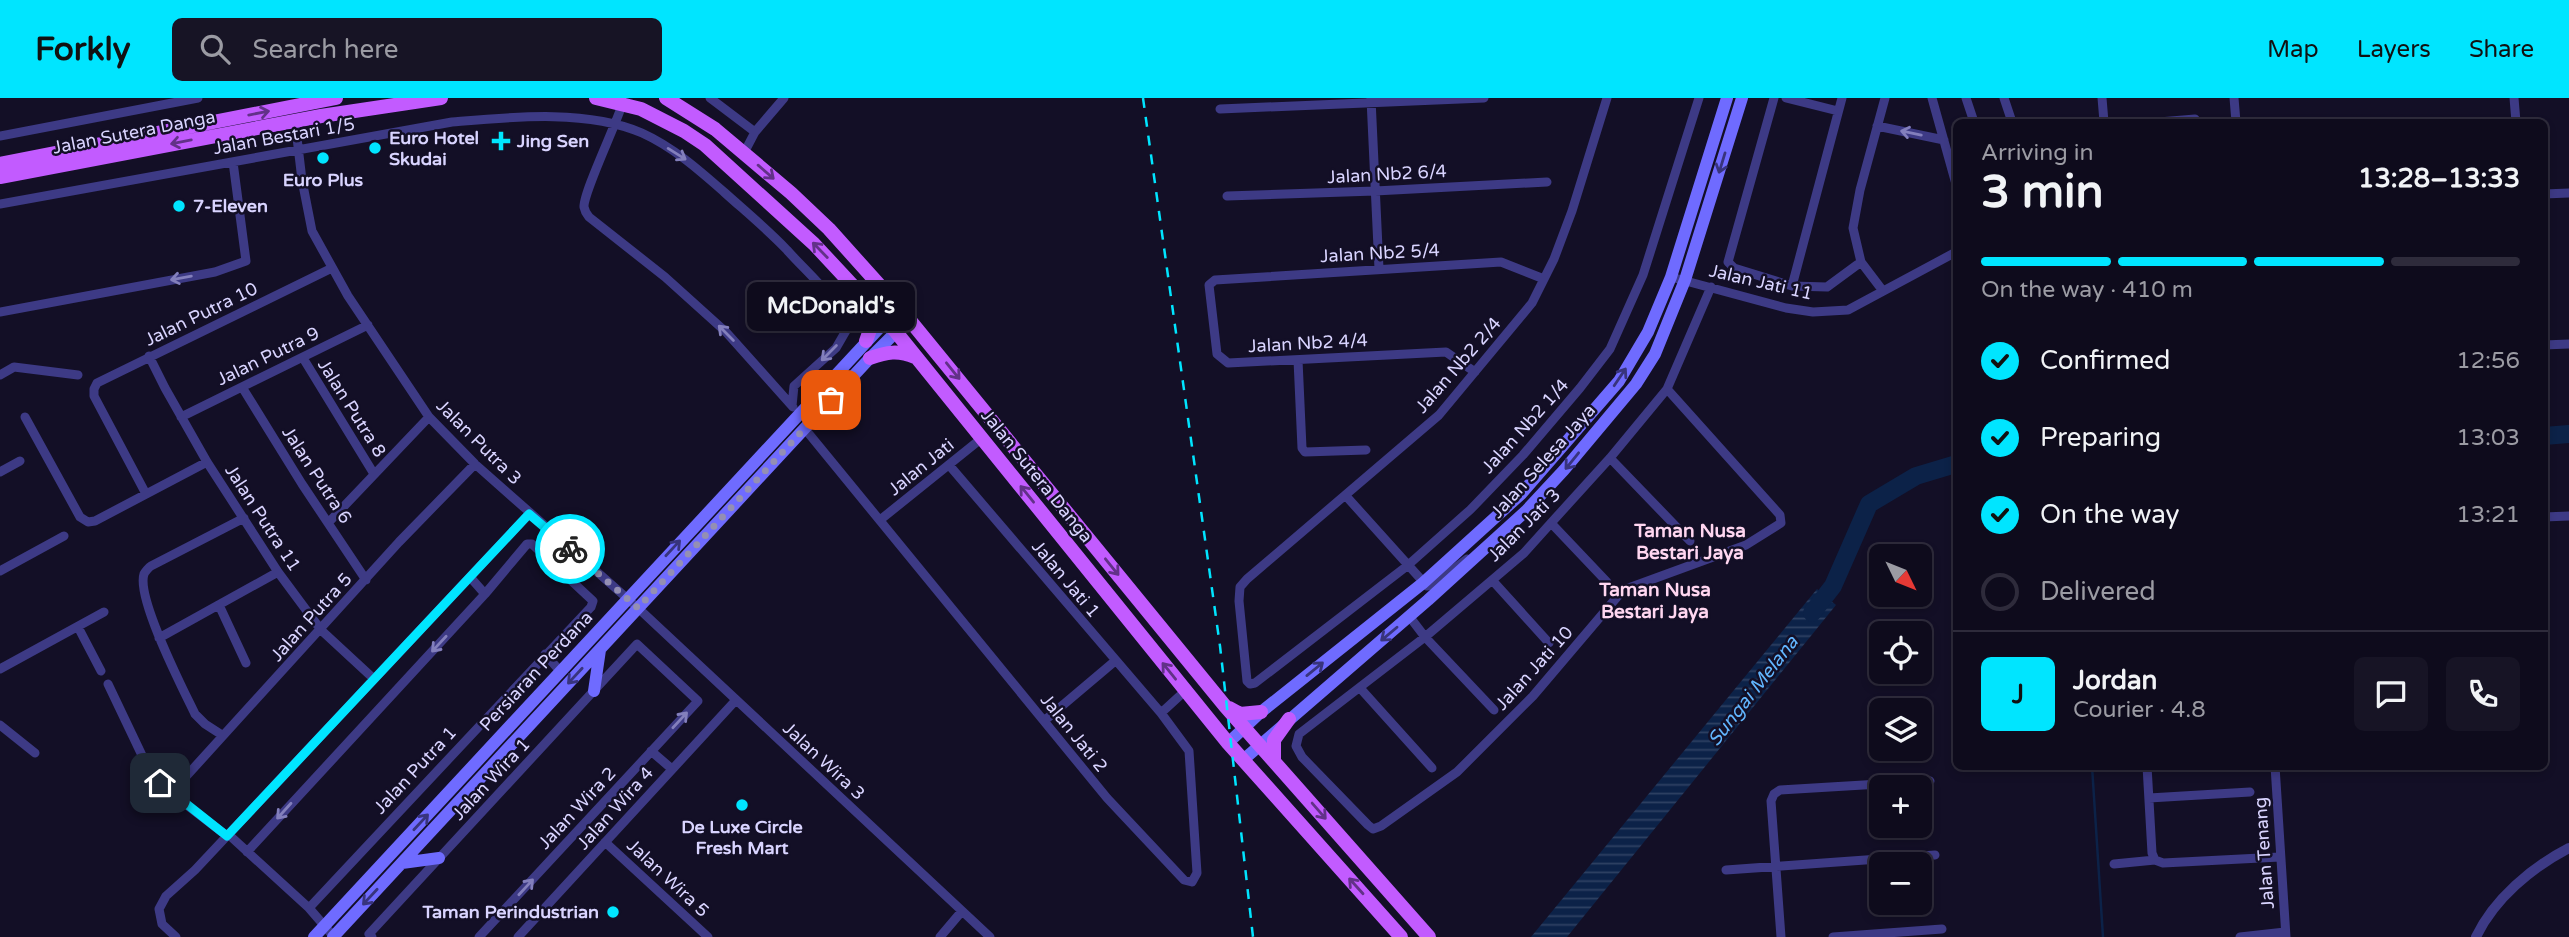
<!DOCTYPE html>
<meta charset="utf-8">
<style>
:root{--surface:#0e0b1c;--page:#171425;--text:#f1f3f6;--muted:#9b9ba3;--line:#2e2b3b;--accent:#00e5ff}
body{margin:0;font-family:"Varela Round",sans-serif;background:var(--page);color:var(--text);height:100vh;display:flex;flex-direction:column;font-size:26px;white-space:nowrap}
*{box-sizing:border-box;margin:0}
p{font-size:23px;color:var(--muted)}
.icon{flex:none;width:38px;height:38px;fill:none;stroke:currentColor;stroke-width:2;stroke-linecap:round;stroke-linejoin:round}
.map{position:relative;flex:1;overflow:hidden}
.details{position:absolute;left:1953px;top:21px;width:595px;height:651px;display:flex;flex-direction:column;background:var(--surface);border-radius:10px;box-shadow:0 4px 10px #0003,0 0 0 2px var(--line)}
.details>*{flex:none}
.needle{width:46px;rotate:133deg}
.fabs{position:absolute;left:1869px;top:446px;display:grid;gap:14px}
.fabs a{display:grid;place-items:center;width:63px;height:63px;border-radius:10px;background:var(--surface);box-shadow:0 4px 10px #0003,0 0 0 2px var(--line);font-size:35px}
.pin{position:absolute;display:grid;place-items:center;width:60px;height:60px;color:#fff;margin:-30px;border-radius:14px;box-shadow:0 4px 10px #0006}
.courier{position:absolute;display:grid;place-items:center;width:70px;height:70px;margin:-35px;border:5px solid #00e5ff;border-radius:50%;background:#fff;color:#222;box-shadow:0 2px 9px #0007}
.bubble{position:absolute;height:49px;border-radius:10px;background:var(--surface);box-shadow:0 4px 10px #0003,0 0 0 2px var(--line);font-size:23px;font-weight:700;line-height:49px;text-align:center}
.headline em{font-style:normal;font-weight:700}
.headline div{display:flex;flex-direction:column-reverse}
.headline{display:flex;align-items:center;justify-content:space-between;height:119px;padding:0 28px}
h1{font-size:46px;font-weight:700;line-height:52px}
.bar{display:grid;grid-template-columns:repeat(4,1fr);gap:10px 7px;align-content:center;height:84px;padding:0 28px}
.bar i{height:9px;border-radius:5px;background:var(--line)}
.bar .selected{background:var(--accent)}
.bar p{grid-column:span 4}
.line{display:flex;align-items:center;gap:18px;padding:0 28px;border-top:2px solid var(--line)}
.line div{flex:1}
.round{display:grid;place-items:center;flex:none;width:74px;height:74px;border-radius:10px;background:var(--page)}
ol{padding:0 28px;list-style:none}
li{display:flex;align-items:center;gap:21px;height:77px}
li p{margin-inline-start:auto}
li .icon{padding:7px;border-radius:50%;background:var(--accent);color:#111;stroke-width:4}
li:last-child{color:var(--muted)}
li i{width:38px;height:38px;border:4px solid var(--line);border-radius:50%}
header{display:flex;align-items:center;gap:42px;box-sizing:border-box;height:98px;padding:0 35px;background:var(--accent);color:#111}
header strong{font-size:33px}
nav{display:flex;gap:38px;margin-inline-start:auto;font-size:24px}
.search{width:490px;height:63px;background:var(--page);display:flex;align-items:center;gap:18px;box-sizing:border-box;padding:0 24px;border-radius:10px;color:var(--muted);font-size:26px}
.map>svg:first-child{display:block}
.water{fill:url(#water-rules)}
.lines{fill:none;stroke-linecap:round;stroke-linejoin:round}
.stream{stroke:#0c2248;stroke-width:2.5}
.river{stroke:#0c2248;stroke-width:18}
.minor{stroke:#3d3a85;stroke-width:9}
.tertiary{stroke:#3d3a85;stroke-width:10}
.secondary{stroke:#6f6bff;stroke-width:12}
.primary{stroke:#c25bff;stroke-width:14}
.rail{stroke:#00e5ff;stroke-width:2.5;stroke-dasharray:10 9;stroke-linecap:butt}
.oneway{stroke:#623188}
.oneway2{stroke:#837fbc}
.oneway3{stroke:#38347d}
.done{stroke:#948fb3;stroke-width:7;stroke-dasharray:0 12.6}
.route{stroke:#00e5ff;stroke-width:9}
.poi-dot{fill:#00e5ff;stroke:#130f26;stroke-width:2.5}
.labels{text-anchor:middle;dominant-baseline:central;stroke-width:5;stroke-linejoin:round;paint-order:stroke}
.street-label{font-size:18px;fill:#d9d4ff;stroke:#130f26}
.poi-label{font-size:18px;font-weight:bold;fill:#d9d4ff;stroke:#130f26;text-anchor:start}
.neighbourhood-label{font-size:19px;font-weight:bold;fill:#ffd6f0;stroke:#130f26}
.water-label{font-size:19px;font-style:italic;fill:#62b6ff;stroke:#130f26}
</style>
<header>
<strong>Forkly</strong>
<div class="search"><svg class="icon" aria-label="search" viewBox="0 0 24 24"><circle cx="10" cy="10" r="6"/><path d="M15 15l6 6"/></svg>Search here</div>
<nav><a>Map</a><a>Layers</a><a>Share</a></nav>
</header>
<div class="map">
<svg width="2569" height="839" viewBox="0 0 2569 839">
<defs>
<pattern id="water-rules" width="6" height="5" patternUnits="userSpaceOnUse" patternTransform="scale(1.75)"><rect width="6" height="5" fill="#0c2248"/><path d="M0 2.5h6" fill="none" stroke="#2f4163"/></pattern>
</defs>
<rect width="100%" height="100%" fill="#130f26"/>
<path class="water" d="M1817,491L1836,507L1567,839H1531Z"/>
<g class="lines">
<path class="stream" d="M2092,668L2103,839"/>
<path class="river" d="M2544,338L2569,336
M1812,515L1833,488L1869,406L1916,378L1956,366"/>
<path class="minor" d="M710,0L755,34
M1607,0L1572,113L1554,161L1532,205L1439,317L1247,481L1240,489L1239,503L1247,583L1250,586L1255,585L1407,468L1470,412L1523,357L1580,290L1610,251L1643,177L1699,0
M1774,0L1728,164L1734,170L1792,188L1827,189L1861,164
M1786,0L1838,13
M1932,0L1956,86
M1966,0L1974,24
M2004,0L2012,24
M2102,0L2104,24
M2234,0L2236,24
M2514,0L2516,24
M1371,1L1379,171
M623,4C617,25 583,95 584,109C585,114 586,115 589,119L665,179L726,234L793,309
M1220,11L1484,0
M295,23L302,82L312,133L348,198L429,319L475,366L638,510L990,839
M2159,24L2195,21
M1877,28L1944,42
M0,38L198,0
M744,55L755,34L784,0
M2544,96L2569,95
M1227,98L1375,93L1547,84
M0,106L452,24C511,19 587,11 642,35C673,49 699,72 724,94C745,113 767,131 787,152C808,176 839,200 847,231L836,250L794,288L792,308
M1671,179L1786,210L1813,214L1848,212L1956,154
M1792,188L1842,0
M1883,193L1861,164L1853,130L1860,92L1885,0
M0,214L215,174L246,163L233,64
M2544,247L2569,246
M149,258L165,290L207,364L278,474L321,532L374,581
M303,260L374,376
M1298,262L1302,350L1305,354L1366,352
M1475,274L1446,254L1228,265L1217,256L1209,187L1215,182L1501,164L1544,181
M0,277L14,269L78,277
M242,289L302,386L366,482
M1667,291L1780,417L1781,425L1746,447L1623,492L1533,598L1457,674L1381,728L1373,731L1368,727L1302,659L1296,648L1299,636L1425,539L1524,455L1551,425L1610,360L1667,291L1711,189
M25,319L80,419L88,424L95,423L207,364
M181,319L368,227
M805,331L1107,700L1184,782L1192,784L1197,775L1189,653L1161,615L949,367
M1610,360L1690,443
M0,374L20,363
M146,396L94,298V291L97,285L332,170
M1346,398L1427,488L1432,487L1467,461
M2544,419L2569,418
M880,422L982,340
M329,424L429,319
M1551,425L1607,484
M0,473L64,438
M470,479L485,496
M1492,482L1549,545
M219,507L246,565
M1409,518L1425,539L1494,612
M78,529L101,573
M159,540L278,474
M545,556L560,573
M0,571L104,514
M108,586L149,672L171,695L227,738
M1360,590L1432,670
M1161,615L1185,593
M1044,623L1115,563
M0,627L35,655
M222,637L205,626L195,616C183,591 136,500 144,476C145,474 149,469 151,468L244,420
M651,653L672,671
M2147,668L2152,755L2155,762
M2275,668L2286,839
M171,695L399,444L475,366
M2149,700L2250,694
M228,736L309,810L334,839
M605,744L708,839
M247,754L485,496L527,446H532L593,503L591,509L309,810
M2114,766L2155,762L2163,765L2280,759
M1726,772L1935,757
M176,839L162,826L159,811L166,798L195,772L529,416
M372,839L369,836L637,546L698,603L479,839
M518,839L736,602
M940,839L962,813
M1781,839L1771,703L1774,696L1780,692L1930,683
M1833,839L1942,831
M2240,839L2285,834"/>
<path class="tertiary" d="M2476,839C2494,801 2532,769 2569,750"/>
<path class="secondary" d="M594,593L600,552
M1228,645L1261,614L1423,485L1521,396L1619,283L1648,234L1671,179L1727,0
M1243,662L1428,502L1526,413L1564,372L1636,286L1655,256L1685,182L1742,0
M402,765L439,760
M314,839L899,209
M333,839L870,260L910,220"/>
<path class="primary" d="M596,0L641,11L684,33L705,47L814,146L896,234L1228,645L1401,839
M666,0L715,31L791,95L829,131L899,209L1225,608L1429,839
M0,66L336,0
M0,79L321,18L441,0
M866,243L872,226L869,206
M870,260C887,254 898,252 915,259
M1229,610L1240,616L1261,614
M1274,662V642L1289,621"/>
<path class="rail" d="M1143,0L1220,548L1253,839"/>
</g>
<defs><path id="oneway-shaft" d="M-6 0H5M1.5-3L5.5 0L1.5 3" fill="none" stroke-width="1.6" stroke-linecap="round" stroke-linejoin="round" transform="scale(1.75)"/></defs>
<g class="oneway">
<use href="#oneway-shaft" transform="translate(259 15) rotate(-11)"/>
<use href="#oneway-shaft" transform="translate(181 44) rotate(169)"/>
<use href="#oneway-shaft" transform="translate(766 74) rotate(41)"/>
<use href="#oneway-shaft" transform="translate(820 152) rotate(-134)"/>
<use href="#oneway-shaft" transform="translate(953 273) rotate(51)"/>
<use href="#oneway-shaft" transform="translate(1027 396) rotate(-129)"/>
<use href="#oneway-shaft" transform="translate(1112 469) rotate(51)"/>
<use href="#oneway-shaft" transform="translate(1169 573) rotate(-129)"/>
<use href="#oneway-shaft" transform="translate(1319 713) rotate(49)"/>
<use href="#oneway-shaft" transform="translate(1356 788) rotate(-132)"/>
</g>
<g class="oneway2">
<use href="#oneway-shaft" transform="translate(1911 35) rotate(-168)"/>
<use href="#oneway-shaft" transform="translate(677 56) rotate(32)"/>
<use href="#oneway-shaft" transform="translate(181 180) rotate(170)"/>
<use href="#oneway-shaft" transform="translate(726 235) rotate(-135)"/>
<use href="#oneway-shaft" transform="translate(829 255) rotate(135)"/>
<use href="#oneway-shaft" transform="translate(439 546) rotate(133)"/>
<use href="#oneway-shaft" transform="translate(680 622) rotate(-47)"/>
<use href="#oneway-shaft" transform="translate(284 713) rotate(132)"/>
<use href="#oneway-shaft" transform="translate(526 789) rotate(-47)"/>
</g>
<g class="oneway3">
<use href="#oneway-shaft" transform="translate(1722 65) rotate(107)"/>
<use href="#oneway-shaft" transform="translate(1620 279) rotate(-56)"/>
<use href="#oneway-shaft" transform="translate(1572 363) rotate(129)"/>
<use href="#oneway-shaft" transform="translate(673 450) rotate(-47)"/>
<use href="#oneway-shaft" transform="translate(1389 536) rotate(140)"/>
<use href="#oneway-shaft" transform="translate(1315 571) rotate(-39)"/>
<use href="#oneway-shaft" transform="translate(575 578) rotate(133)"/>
<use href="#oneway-shaft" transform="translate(421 724) rotate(-47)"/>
<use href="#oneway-shaft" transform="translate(370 799) rotate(133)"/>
</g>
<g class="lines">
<path class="done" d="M570,451L638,510L831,302"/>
<path class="route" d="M160,685L227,738L529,416L570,451"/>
</g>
<g class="poi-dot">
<path d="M497.5 32.5h7v7h7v7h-7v7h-7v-7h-7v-7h7z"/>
<circle cx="375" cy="50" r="7"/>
<circle cx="323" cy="60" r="7"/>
<circle cx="179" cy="108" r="7"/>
<circle cx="742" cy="707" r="7"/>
<circle cx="613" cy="814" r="7"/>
</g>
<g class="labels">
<g class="street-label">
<text transform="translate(134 34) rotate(-11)">Jalan Sutera Danga</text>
<text transform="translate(284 38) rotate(-10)">Jalan Bestari 1/5</text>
<text transform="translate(1387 76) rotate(-3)">Jalan Nb2 6/4</text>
<text transform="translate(1380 155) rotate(-3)">Jalan Nb2 5/4</text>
<text transform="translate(1761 184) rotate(13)">Jalan Jati 11</text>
<text transform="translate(201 216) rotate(-26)">Jalan Putra 10</text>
<text transform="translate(1308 245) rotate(-3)">Jalan Nb2 4/4</text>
<text transform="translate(268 258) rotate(-26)">Jalan Putra 9</text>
<text transform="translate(1458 267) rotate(-49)">Jalan Nb2 2/4</text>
<text transform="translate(352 310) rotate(58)">Jalan Putra 8</text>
<text transform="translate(1525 328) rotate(-48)">Jalan Nb2 1/4</text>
<text transform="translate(479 344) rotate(45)">Jalan Putra 3</text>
<text transform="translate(1543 363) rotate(-48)">Jalan Selesa Jaya</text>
<text transform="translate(921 369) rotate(-39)">Jalan Jati</text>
<text transform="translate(317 377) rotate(57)">Jalan Putra 6</text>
<text transform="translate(1037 378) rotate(51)">Jalan Sutera Danga</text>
<text transform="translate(263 420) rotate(57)">Jalan Putra 11</text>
<text transform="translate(1524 427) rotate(-45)">Jalan Jati 3</text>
<text transform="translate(1066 481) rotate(50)">Jalan Jati 1</text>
<text transform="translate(311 519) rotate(-48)">Jalan Putra 5</text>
<text transform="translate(1534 570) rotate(-48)">Jalan Jati 10</text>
<text transform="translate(536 573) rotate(-47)">Persiaran Perdana</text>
<text transform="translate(1074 635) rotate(51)">Jalan Jati 2</text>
<text transform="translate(824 663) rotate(43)">Jalan Wira 3</text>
<text transform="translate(415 672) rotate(-47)">Jalan Putra 1</text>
<text transform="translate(491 681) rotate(-47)">Jalan Wira 1</text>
<text transform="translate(577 710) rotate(-47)">Jalan Wira 2</text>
<text transform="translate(615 710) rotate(-48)">Jalan Wira 4</text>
<text transform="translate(2264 755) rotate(-94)">Jalan Tenang</text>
<text transform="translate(668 780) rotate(43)">Jalan Wira 5</text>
</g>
<g class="poi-label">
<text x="389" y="40">Euro Hotel<tspan x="389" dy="21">Skudai</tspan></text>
<text x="517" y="43">Jing Sen</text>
<text x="323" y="82" text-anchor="middle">Euro Plus</text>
<text x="193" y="108">7-Eleven</text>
<text x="742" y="729" text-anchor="middle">De Luxe Circle<tspan x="742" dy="21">Fresh Mart</tspan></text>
<text x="599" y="814" text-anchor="end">Taman Perindustrian</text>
</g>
<g class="neighbourhood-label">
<text x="1690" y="433">Taman Nusa<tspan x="1690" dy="22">Bestari Jaya</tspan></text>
<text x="1655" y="492">Taman Nusa<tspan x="1655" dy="22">Bestari Jaya</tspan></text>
</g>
<g class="water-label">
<text transform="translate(1753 593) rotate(-52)">Sungai Melana</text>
</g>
</g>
</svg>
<div class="fabs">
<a><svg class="needle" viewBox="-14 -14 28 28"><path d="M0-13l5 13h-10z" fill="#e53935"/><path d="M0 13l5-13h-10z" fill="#9b9ba3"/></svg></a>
<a><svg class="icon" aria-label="locate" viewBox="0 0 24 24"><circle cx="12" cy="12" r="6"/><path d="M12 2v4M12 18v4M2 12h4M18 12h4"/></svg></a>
<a><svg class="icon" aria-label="layers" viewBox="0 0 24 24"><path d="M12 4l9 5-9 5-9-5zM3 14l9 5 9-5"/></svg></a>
<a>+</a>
<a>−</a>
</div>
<div class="pin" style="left:831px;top:302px;background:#ea580c"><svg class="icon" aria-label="bag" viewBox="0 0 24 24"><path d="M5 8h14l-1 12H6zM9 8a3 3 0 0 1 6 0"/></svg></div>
<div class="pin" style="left:160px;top:685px;background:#1f2937"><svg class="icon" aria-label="home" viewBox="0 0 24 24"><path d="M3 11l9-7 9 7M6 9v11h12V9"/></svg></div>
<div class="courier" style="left:570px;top:451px"><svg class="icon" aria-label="bike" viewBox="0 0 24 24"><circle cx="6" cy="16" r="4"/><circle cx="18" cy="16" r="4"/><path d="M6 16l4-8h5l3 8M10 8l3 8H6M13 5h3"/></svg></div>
<div class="bubble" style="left:747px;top:184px;width:168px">McDonald's</div>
<section class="details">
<div class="headline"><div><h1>3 min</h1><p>Arriving in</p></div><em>13:28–13:33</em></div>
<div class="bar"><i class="selected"></i><i class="selected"></i><i class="selected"></i><i></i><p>On the way · 410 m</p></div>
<ol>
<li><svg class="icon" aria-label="check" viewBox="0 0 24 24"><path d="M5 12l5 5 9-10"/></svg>Confirmed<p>12:56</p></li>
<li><svg class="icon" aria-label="check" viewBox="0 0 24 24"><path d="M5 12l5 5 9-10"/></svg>Preparing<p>13:03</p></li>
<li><svg class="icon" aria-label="check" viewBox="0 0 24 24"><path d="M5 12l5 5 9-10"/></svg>On the way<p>13:21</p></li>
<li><i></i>Delivered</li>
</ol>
<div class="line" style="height:126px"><b class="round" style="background:var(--accent);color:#111">J</b><div><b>Jordan</b><p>Courier · 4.8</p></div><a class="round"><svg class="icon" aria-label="chat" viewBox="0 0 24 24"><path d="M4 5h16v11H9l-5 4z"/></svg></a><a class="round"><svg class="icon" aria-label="phone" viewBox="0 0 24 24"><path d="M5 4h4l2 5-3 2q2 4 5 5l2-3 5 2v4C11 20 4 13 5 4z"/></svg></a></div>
</section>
</div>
